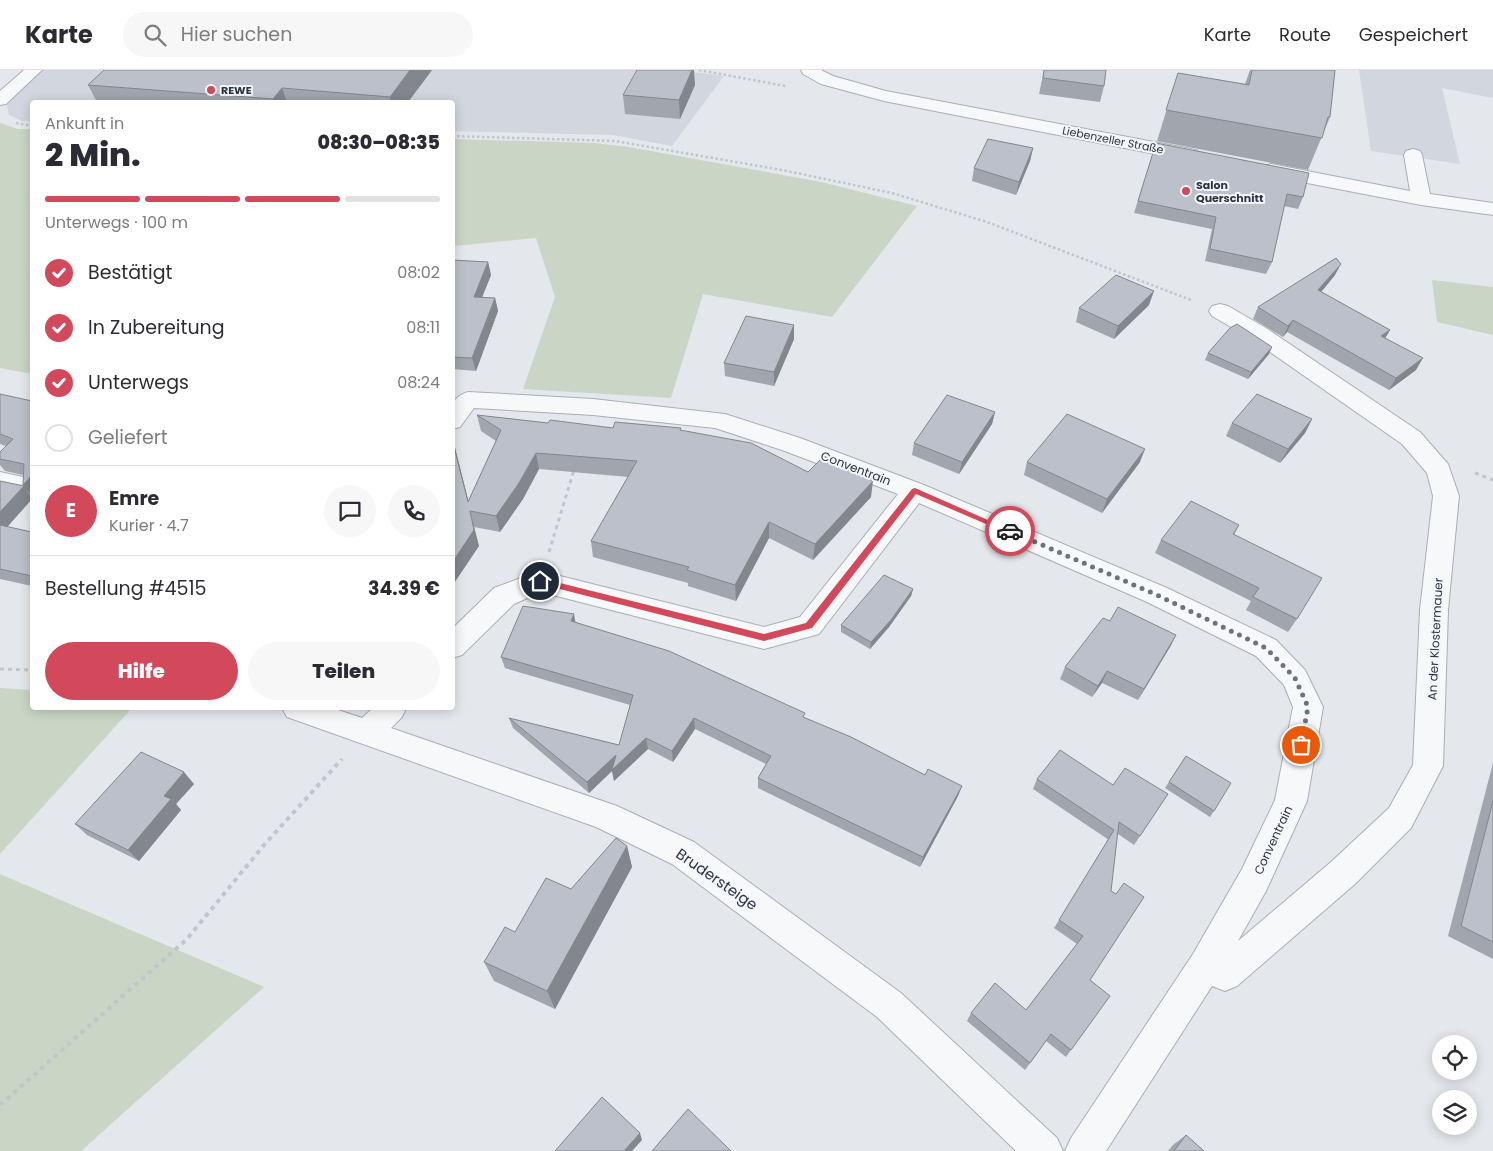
<!DOCTYPE html>
<html lang="de">
<meta charset="utf-8">
<style>
:root{--surface:#fff;--page:#f7f7f7;--text:#2b2b33;--muted:#7c7c81;--line:#e1e1e2;--accent:#d1495b}
body{margin:0;font-family:Poppins,sans-serif;background:var(--page);color:var(--text);height:100vh;display:flex;flex-direction:column;font-size:19px;white-space:nowrap}
*{box-sizing:border-box;margin:0}
p{font-size:16px;color:var(--muted)}
.icon{flex:none;width:28px;height:28px;fill:none;stroke:currentColor;stroke-width:2;stroke-linecap:round;stroke-linejoin:round}
.map{position:relative;flex:1;overflow:hidden}
.details{position:absolute;left:30px;top:30px;width:425px;height:610px;display:flex;flex-direction:column;background:var(--surface);border-radius:5px;box-shadow:0 2px 12px #0003}
.details>*{flex:none}
.tools{position:absolute;left:1432px;top:965px;display:grid;gap:10px}
.tools a{display:grid;place-items:center;width:45px;height:45px;border-radius:50%;background:var(--surface);box-shadow:0 2px 12px #0003;font-size:25px}
.pin{position:absolute;display:grid;place-items:center;width:42px;height:42px;color:#fff;margin:-21px;border:2px solid #fff;border-radius:50%;box-shadow:0 1px 5px #0007}
.courier{position:absolute;display:grid;place-items:center;width:50px;height:50px;margin:-25px;border:4px solid #d1495b;border-radius:50%;background:#fff;color:#222;box-shadow:0 1px 6px #0007}
.headline em{font-style:normal;font-weight:800}
.headline div{display:flex;flex-direction:column-reverse}
.headline{display:flex;align-items:center;justify-content:space-between;height:85px;padding:0 15px}
h1{font-size:32px;font-weight:800;line-height:38px}
.bar{display:grid;grid-template-columns:repeat(4,1fr);gap:8px 5px;align-content:center;height:60px;padding:0 15px}
.bar i{height:6px;border-radius:4px;background:var(--line)}
.bar .selected{background:var(--accent)}
.bar p{grid-column:span 4}
.line{display:flex;align-items:center;gap:12px;padding:0 15px;border-top:1px solid var(--line)}
.line div{flex:1}
.round{display:grid;place-items:center;flex:none;width:52px;height:52px;border-radius:26px;background:var(--page)}
ol{padding:0 15px;list-style:none}
li{display:flex;align-items:center;gap:15px;height:55px}
li p{margin-inline-start:auto}
li .icon{padding:5px;border-radius:50%;background:var(--accent);color:#fff;stroke-width:4}
li:last-child{color:var(--muted)}
li i{width:28px;height:28px;border:2px solid var(--line);border-radius:50%}
.cta{display:flex;gap:10px;margin-top:auto;padding:10px 15px}
.cta a{flex:1;height:58px;border-radius:30px;background:var(--accent);color:#fff;font-size:20px;font-weight:800;line-height:58px;text-align:center}
.cta a+a{background:var(--page);color:var(--text)}
header{display:flex;align-items:center;gap:30px;box-sizing:border-box;height:70px;padding:0 25px;background:var(--surface);border-bottom:1px solid var(--line)}
header strong{font-size:24px}
nav{display:flex;gap:28px;margin-inline-start:auto;font-size:18px}
.search{width:350px;height:45px;background:var(--page);display:flex;align-items:center;gap:12px;box-sizing:border-box;padding:0 18px;border-radius:28px;color:var(--muted);font-size:19px}
.map>svg:first-child{display:block}
.built{fill:#d2d6de}
.green{fill:#c9d6c5}
.lines{fill:none;stroke-linecap:round;stroke-linejoin:round}
.minor-casing{stroke:#a9aeb7;stroke-width:2}
.path-far2{stroke:#c2c5cb;stroke-width:2.5;stroke-dasharray:2.5 2.5;stroke-linecap:butt}
.path-far1{stroke:#c2c5cb;stroke-width:3;stroke-dasharray:4 4;stroke-linecap:butt}
.path{stroke:#c2c5cb;stroke-width:4;stroke-dasharray:4.5 4.5;stroke-linecap:butt}
.minor{fill:#f7f8fa;fill-rule:evenodd}
.wall{fill:#a1a5ae}
.shaded-wall{fill:#83868d}
.building{fill:#bbc0ca;stroke:#83868d}
.route{fill:#d1495b}
.done{stroke:#6c737f;stroke-width:5;stroke-dasharray:0 9}
.poi-dot{fill:#d1495b;stroke:#f4f6f9;stroke-width:2}
.labels{text-anchor:middle;dominant-baseline:central;stroke-width:4;stroke-linejoin:round;paint-order:stroke}
.far-poi-label{font-size:11px;font-weight:bold;fill:#2b3445;stroke:#f4f6f9;text-anchor:start}
.far-street-label{font-size:11px;fill:#2b3445;stroke:#f4f6f9}
.street-label{font-size:12px;fill:#2b3445;stroke:#f4f6f9}
.near-street-label{font-size:15px;fill:#2b3445;stroke:#f4f6f9}
</style>
<header>
<strong>Karte</strong>
<div class="search"><svg class="icon" aria-label="search" viewBox="0 0 24 24"><circle cx="10" cy="10" r="6"/><path d="M15 15l6 6"/></svg>Hier suchen</div>
<nav><a>Karte</a><a>Route</a><a>Gespeichert</a></nav>
</header>
<div class="map">
<svg width="1493" height="1081" viewBox="0 0 1493 1081">
<rect width="100%" height="100%" fill="#e4e7ec"/>
<path class="built" d="M40,0H677L724,6L672,76L613,65L453,61L452,32H32V51H22L9,45L6,31Z
M1359,0H1493V28L1442,18L1460,94L1371,81Z"/>
<path class="green" d="M0,53L18,59H32V304L0,298Z
M453,69L593,73L629,77L821,112L917,136L832,247L703,224L671,328L523,319L555,227L536,168L453,176Z
M1432,210L1493,217V265L1437,252Z
M0,618L32,620V638H132L0,784Z
M0,804L264,917L81,1081H0Z"/>
<g class="lines">
<defs>
<path id="minor" d="M24,0H42L6,34L0,35V21Z
M801,0H821L833,6L886,21L1191,79L1198,81L1200,85L1198,89L1191,91L884,31L821,14L803,4Z
M1413,79L1420,81L1422,85L1430,124L1493,133V145L1421,135L1271,106L1264,104L1262,100L1264,96L1271,94L1410,121L1404,85L1406,81Z
M1220,234L1228,236L1266,258L1420,362L1448,394L1459,426L1448,540L1443,696L1411,758L1355,814L1237,916L1225,921L1212,916L1106,1081H1065L1071,1068L1193,884L1242,799L1275,730L1293,637L1284,615L1256,586L1147,532L919,433L819,564L764,579L541,522L514,534L462,585L452,588V559L494,518L540,501L764,557L800,547L898,424L782,380L715,358L593,345L474,338L460,357L452,359C452,342 448,328 468,322L593,329L725,344L800,368L924,415L1167,518L1276,570L1305,600L1323,637L1307,731L1266,821L1238,871L1331,792L1389,738L1413,695L1420,540L1433,426L1427,403L1402,374L1250,268L1212,246L1209,241L1212,236Z
M0,402L32,409V427L0,420Z
M282,638H332L362,648L373,638H406L402,647L391,658L617,736L694,772L901,923L1057,1068L1063,1081H1016L877,947L672,794L596,757L287,647Z"/>
</defs>
<use href="#minor" class="minor-casing"/>
<path class="path-far2" d="M699,0L785,16
M16,53L32,56
M452,66L615,71L782,100L892,123L987,152L1191,230"/>
<path class="path-far1" d="M1475,403L1493,410
M549,482L574,400
M0,599L32,600"/>
<path class="path" d="M0,1035L187,869L264,775L342,689"/>
<use href="#minor" class="minor"/>
</g>
<path class="wall" d="M104,0H432L408,32H97L88,15Z
M1044,0L1104,16L1100,32L1039,24Z
M1250,0H1335L1330,47L1308,100L1157,71L1178,3L1245,14Z
M695,15L680,49L625,44L623,25Z
M1156,73L1303,127L1298,139L1284,136L1272,192L1266,204L1205,191L1212,159L1134,143Z
M1033,78L1030,91L1016,125L972,111L974,98Z
M452,190L488,192L491,205L482,227L495,228L498,241L476,301L452,299Z
M1335,205L1321,222L1390,260L1385,268L1416,300L1389,320L1287,262L1283,267L1253,249L1258,237Z
M1149,235L1114,269L1076,252L1079,238Z
M794,255V269L774,316L725,306L724,293Z
M1208,283L1269,284L1248,309L1205,290Z
M0,324L32,331L23,405L5,401L0,395V382L6,376L0,374Z
M995,342L992,354L959,404L912,385L914,373Z
M477,345L548,353L613,358L681,360L808,402L871,427L813,490L769,468L736,531L688,516V513L593,487L591,471L628,407L539,399L523,429L500,462L474,457L479,476L452,516V366L468,431L496,371L481,361Z
M1312,349L1305,363L1280,393L1226,366L1232,353Z
M1027,392H1140L1102,443L1024,405Z
M0,411L32,428V429L7,457L32,462V516L0,509Z
M1239,455L1234,465L1297,549L1288,562L1246,540L1251,531L1155,483L1161,470Z
M913,519L911,526L889,557L870,579L841,562V555Z
M1110,551L1176,565L1170,577L1138,630L1102,613L1092,627L1060,609L1065,597Z
M576,552L805,648L925,705L962,716L958,726L920,797L758,718V708L766,694L695,659L673,692L648,679L614,711L612,701L589,723L513,658L509,648L619,675L630,635L505,598L501,587Z
M1186,686L1214,741L1210,747L1165,718Z
M1493,693V889L1448,866Z
M1037,709L1113,715L1168,724L1134,775L1118,764L1090,910L1071,980L1066,987L1046,971L1025,1000L967,951L971,943L1026,940L1077,874L1054,858L1109,770L1033,719Z
M194,714L176,734L181,740L139,791L87,765L75,754Z
M627,776L632,797L555,939L494,911L484,892L515,862Z
M1186,1065L1204,1081H1168L1173,1075Z"/>
<path class="shaded-wall" d="M410,0H432L408,32H391L390,27Z
M692,0H694L695,15L680,49L679,30Z
M282,18L287,32H274L273,29Z
M1033,78L1030,91L1016,125L1019,112Z
M488,192L491,205L477,240L474,227Z
M1341,194L1335,205L1313,232L1318,220Z
M1154,221L1149,235L1114,269L1118,256Z
M495,228L498,241L476,301L472,288Z
M1293,250L1287,262L1283,267L1288,256Z
M794,255V269L774,316V302Z
M1390,260L1383,272L1381,266Z
M1272,277L1269,284L1248,309L1251,302Z
M1423,288L1416,300L1389,320L1396,308Z
M995,342L992,354L959,404L962,392Z
M1312,349L1305,363L1280,393L1288,379Z
M452,366L471,441L468,432L452,369Z
M1145,379L1140,392L1102,443L1107,429Z
M536,383L539,399L523,429L500,462L496,446Z
M32,405V427L23,415Z
M873,411L871,427L813,490L815,474Z
M24,416L32,428V429L0,465V442Z
M470,441L479,476L452,516V493Z
M769,452V468L736,531L735,515Z
M913,519L911,526L889,557L870,579L871,572Z
M574,544L576,556L571,551Z
M1176,565L1170,577L1138,630L1144,619Z
M1107,601L1102,613L1092,627L1098,616Z
M694,648L695,659L673,692L672,681Z
M646,668L648,679L614,711L612,701L589,723L587,712L616,685Z
M184,702L194,714L176,734L181,740L139,791L128,780L164,726Z
M962,716L958,726L920,797L923,787Z
M627,776L632,797L555,939L547,921Z
M640,1063L642,1070L632,1081H624Z"/>
<path class="building" d="M104,0H410L390,27L282,18L273,29L88,15Z
M637,0H692L679,30L623,25Z
M1044,0H1106L1104,16L1043,8Z
M1252,0H1335L1330,47H1328L1322,68L1166,40L1178,3L1249,15Z
M988,69L1033,78L1019,112L974,98Z
M1156,73L1309,103L1303,127L1287,124L1272,192L1210,179L1216,147L1138,131Z
M1336,188L1341,194L1318,220L1390,260L1381,266L1423,288L1396,308L1293,250L1288,256L1258,237Z
M452,190L488,192L474,227L495,228L472,288L452,287Z
M1116,205L1154,221L1118,256L1079,238Z
M746,246L794,255L774,302L724,293Z
M1237,254L1272,277L1251,302L1208,283L1230,258Z
M0,324L32,331V405L23,415L24,394L0,389V382L13,369L0,364Z
M1257,324L1312,349L1288,379L1232,353Z
M947,325L995,342L962,392L914,373Z
M1067,344L1145,379L1107,429L1027,392Z
M477,345L548,353L550,350L613,358L615,352L681,358L680,360L751,373L808,402L824,386L873,411L815,474L769,452L735,515L687,500L689,497L591,471L637,391L536,383L519,413L496,446L470,441L474,460L452,493V369L468,432L501,360Z
M0,411L24,416L0,442Z
M1191,431L1239,455L1233,464L1322,508L1297,549L1253,527L1259,518L1161,470Z
M0,455L32,462V506L0,499Z
M884,505L913,519L891,550L871,572L841,555Z
M523,536L574,544L571,551L669,581L805,643L803,647L851,667L925,705L928,699L962,716L923,787L758,708L771,686L694,648L672,681L646,668L612,700L616,685L587,712L509,648L619,675L633,625L501,587Z
M1118,537L1176,565L1144,619L1107,601L1098,616L1065,597L1103,548L1110,551Z
M1060,680L1113,715L1125,698L1168,724L1140,766L1119,752L1111,821L1116,824L1124,813L1144,827L1090,910L1110,926L1071,980L1051,964L1030,993L971,943L995,913L1026,940L1083,866L1059,850L1114,760L1037,709Z
M141,682L184,702L164,726L171,729L128,780L75,754Z
M1186,686L1231,713L1214,741L1169,712Z
M1493,731V872L1461,856Z
M616,768L627,776L547,921L484,892L505,857L515,862L546,808L571,819Z
M602,1027L640,1063L624,1081H555Z
M688,1039L731,1081H652Z
M1186,1065L1204,1081H1174Z"/>
<path class="route" d="M915,418L1013,461L1012,463H1007L916,424L812,558L764,571L540,514L536,511L540,508L764,564L806,553L912,419Z"/>
<g class="lines">
<path class="done" d="M1010,461L1157,525L1266,578L1295,608L1308,637L1301,675"/>
</g>
<g class="poi-dot">
<circle cx="211" cy="20" r="5"/>
<circle cx="1186" cy="121" r="5"/>
</g>
<g class="labels">
<g class="far-poi-label">
<text x="221" y="20">REWE</text>
<text x="1196" y="115">Salon<tspan x="1196" dy="13">Querschnitt</tspan></text>
</g>
<g class="far-street-label">
<text transform="translate(1113 70) rotate(11)">Liebenzeller Straße</text>
</g>
<g class="street-label">
<text transform="translate(856 398) rotate(21)">Conventrain</text>
<text transform="translate(1435 569) rotate(-87)">An der Klostermauer</text>
<text transform="translate(1273 770) rotate(-65)">Conventrain</text>
</g>
<g class="near-street-label">
<text transform="translate(717 809) rotate(35)">Brudersteige</text>
</g>
</g>
</svg>
<div class="tools">
<a><svg class="icon" aria-label="locate" viewBox="0 0 24 24"><circle cx="12" cy="12" r="6"/><path d="M12 2v4M12 18v4M2 12h4M18 12h4"/></svg></a>
<a><svg class="icon" aria-label="layers" viewBox="0 0 24 24"><path d="M12 4l9 5-9 5-9-5zM3 14l9 5 9-5"/></svg></a>
</div>
<div class="pin" style="left:1301px;top:675px;background:#ea580c"><svg class="icon" aria-label="bag" viewBox="0 0 24 24"><path d="M5 8h14l-1 12H6zM9 8a3 3 0 0 1 6 0"/></svg></div>
<div class="pin" style="left:540px;top:511px;background:#1f2937"><svg class="icon" aria-label="home" viewBox="0 0 24 24"><path d="M3 11l9-7 9 7M6 9v11h12V9"/></svg></div>
<div class="courier" style="left:1010px;top:461px"><svg class="icon" aria-label="car" viewBox="0 0 24 24"><path d="M5 17H2v-5l4-1 3-4h7l3 4 3 1v5h-3M9 17h6M6 11h13"/><circle cx="7" cy="17" r="2"/><circle cx="17" cy="17" r="2"/></svg></div>
<section class="details">
<div class="headline"><div><h1>2 Min.</h1><p>Ankunft in</p></div><em>08:30–08:35</em></div>
<div class="bar"><i class="selected"></i><i class="selected"></i><i class="selected"></i><i></i><p>Unterwegs · 100 m</p></div>
<ol>
<li><svg class="icon" aria-label="check" viewBox="0 0 24 24"><path d="M5 12l5 5 9-10"/></svg>Bestätigt<p>08:02</p></li>
<li><svg class="icon" aria-label="check" viewBox="0 0 24 24"><path d="M5 12l5 5 9-10"/></svg>In Zubereitung<p>08:11</p></li>
<li><svg class="icon" aria-label="check" viewBox="0 0 24 24"><path d="M5 12l5 5 9-10"/></svg>Unterwegs<p>08:24</p></li>
<li><i></i>Geliefert</li>
</ol>
<div class="line" style="height:90px"><b class="round" style="background:var(--accent);color:#fff">E</b><div><b>Emre</b><p>Kurier · 4.7</p></div><a class="round"><svg class="icon" aria-label="chat" viewBox="0 0 24 24"><path d="M4 5h16v11H9l-5 4z"/></svg></a><a class="round"><svg class="icon" aria-label="phone" viewBox="0 0 24 24"><path d="M5 4h4l2 5-3 2q2 4 5 5l2-3 5 2v4C11 20 4 13 5 4z"/></svg></a></div>
<div class="line" style="height:65px"><div>Bestellung #4515</div><b>34.39 €</b></div>
<div class="cta"><a>Hilfe</a><a>Teilen</a></div>
</section>
</div>
